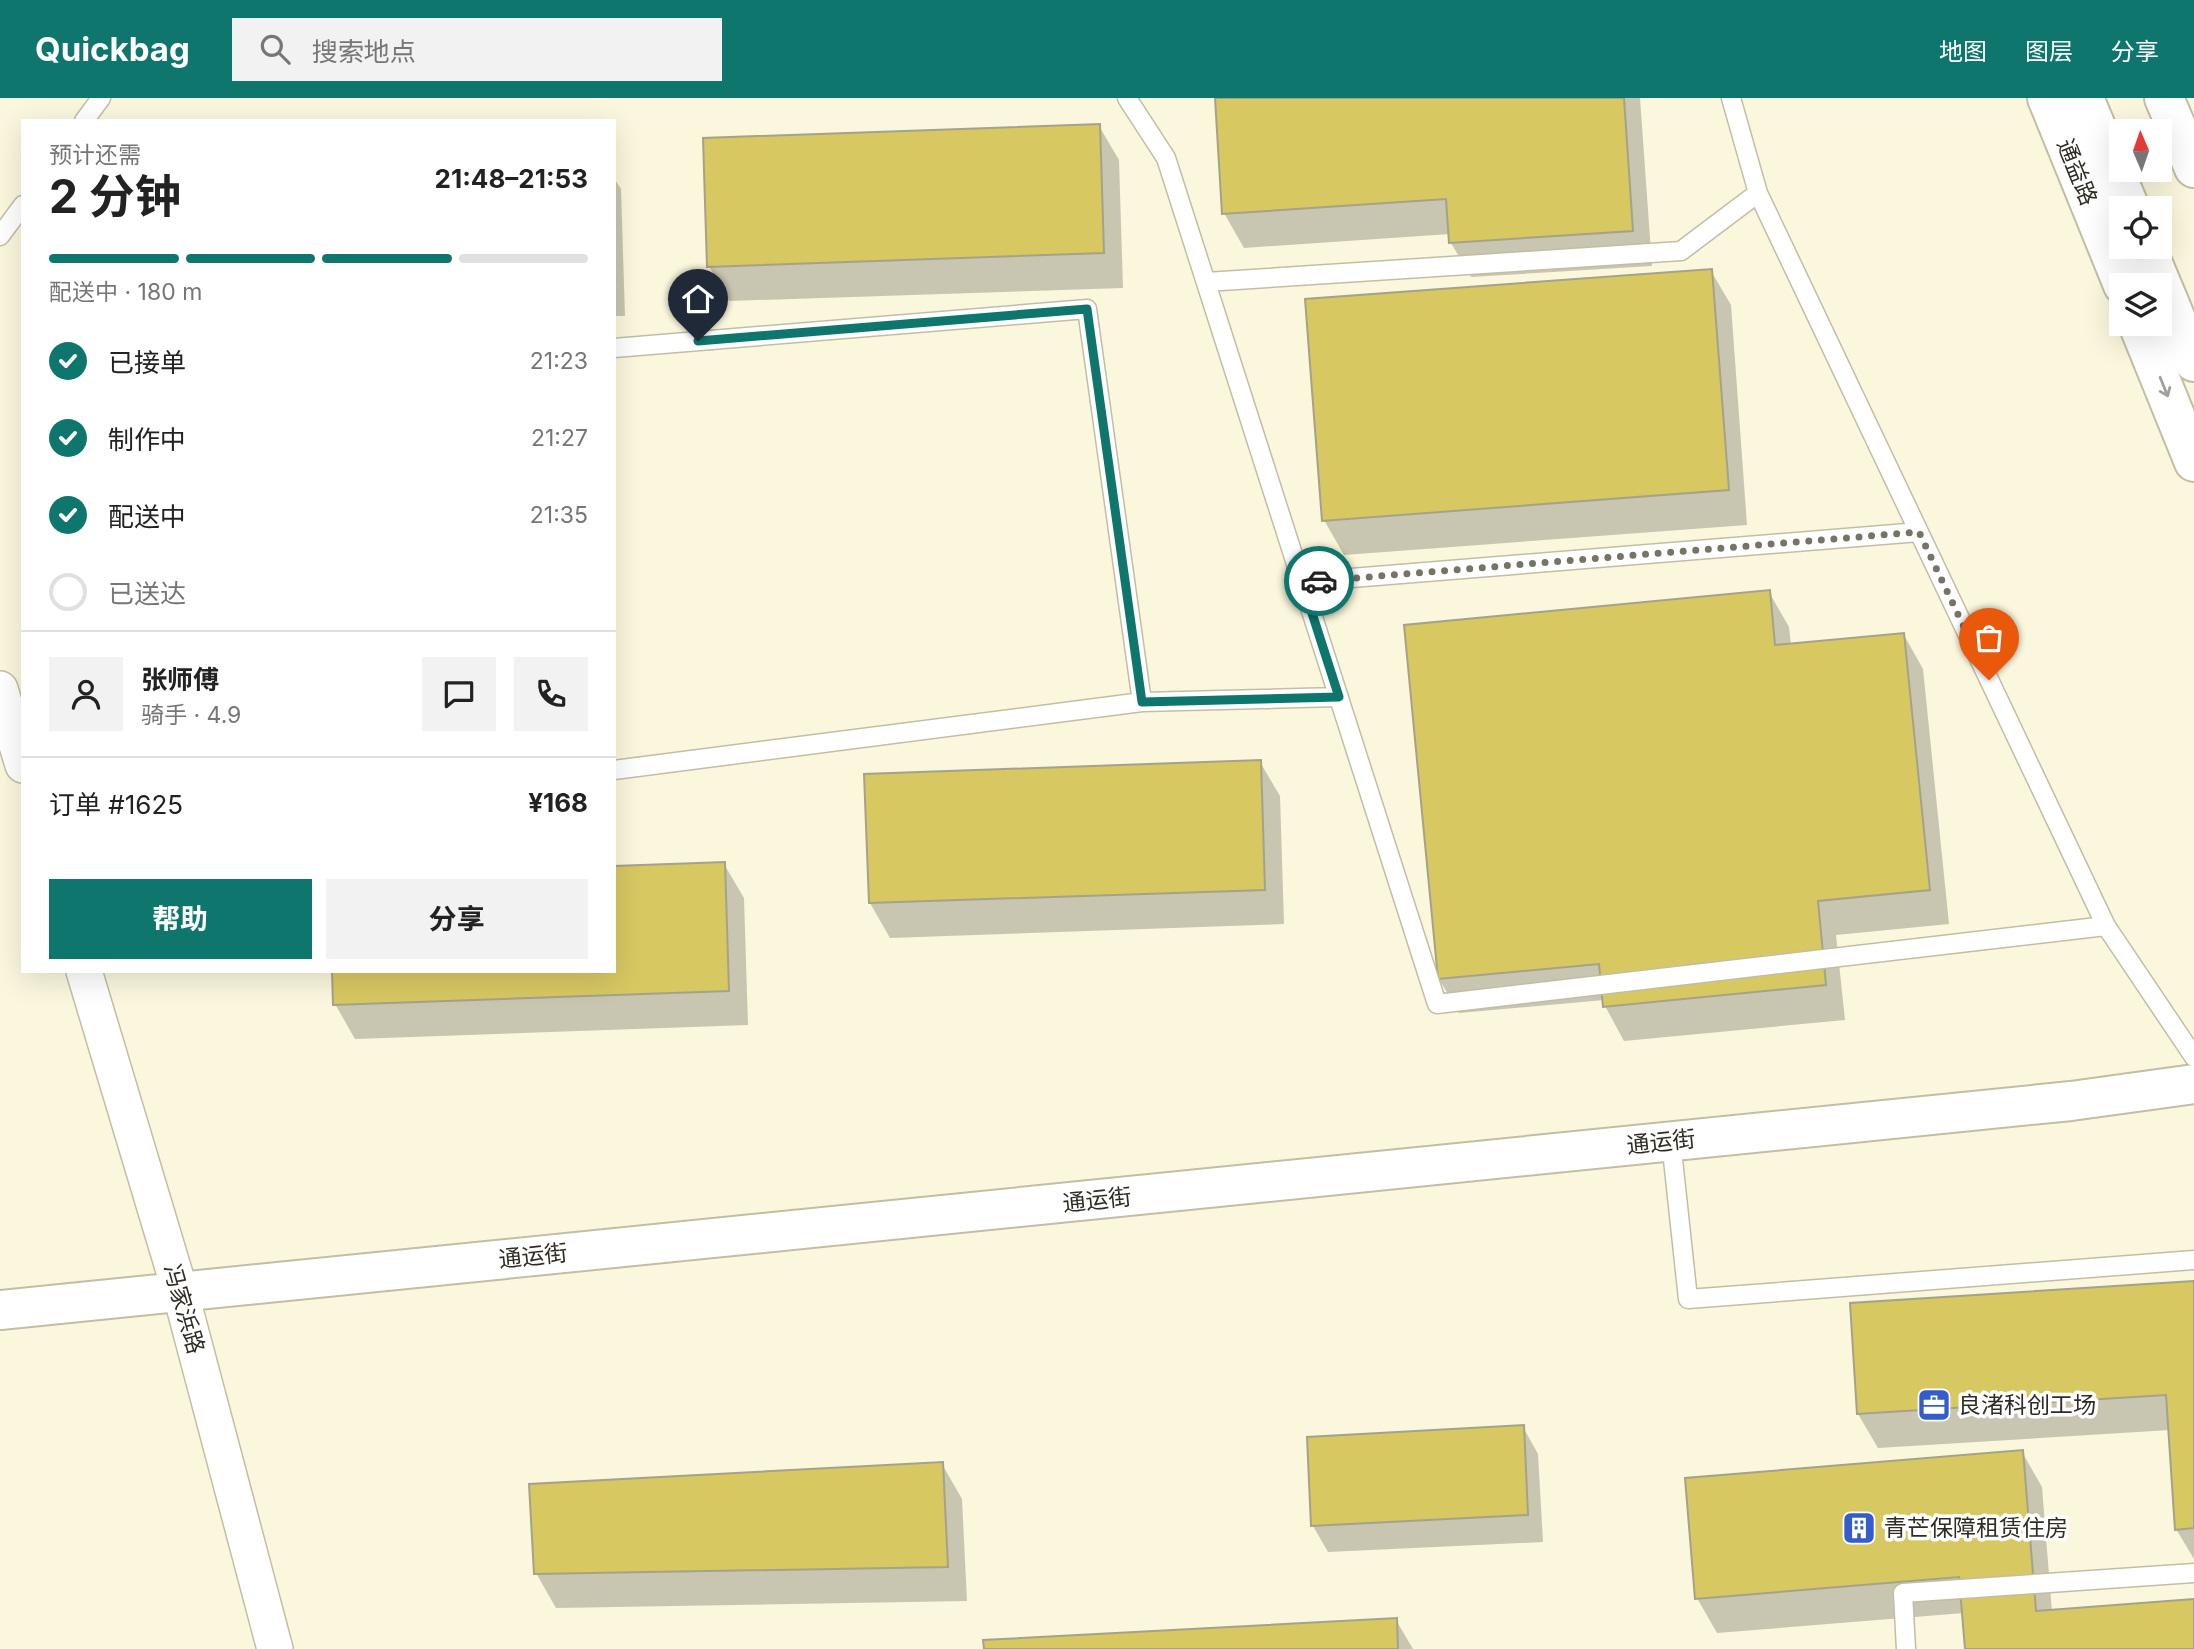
<!DOCTYPE html>
<html lang="zh">
<meta charset="utf-8">
<style>
:root{--surface:#fff;--page:#f2f2f2;--text:#222;--muted:#767676;--line:#e0e0e0;--accent:#0f766e}
body{margin:0;font-family:Inter,"Noto Sans SC",sans-serif;background:var(--page);color:var(--text);height:100vh;display:flex;flex-direction:column;font-size:26px;white-space:nowrap}
*{box-sizing:border-box;margin:0}
p{font-size:23px;color:var(--muted)}
.icon{flex:none;width:38px;height:38px;fill:none;stroke:currentColor;stroke-width:2;stroke-linecap:round;stroke-linejoin:round}
.map{position:relative;flex:1;overflow:hidden}
.details{position:absolute;left:21px;top:21px;width:595px;height:854px;display:flex;flex-direction:column;background:var(--surface);border-radius:0px;box-shadow:0 7px 28px #0002}
.details>*{flex:none}
.needle{width:46px;rotate:358deg}
.controls{position:absolute;left:2109px;top:21px;display:grid;gap:14px}
.controls a{display:grid;place-items:center;width:63px;height:63px;border-radius:0px;background:var(--surface);box-shadow:0 7px 28px #0002;font-size:35px}
.pin{position:absolute;display:grid;place-items:center;width:60px;height:60px;color:#fff;margin:-72px -30px;border-radius:50% 50% 50% 0;rotate:-45deg;box-shadow:0 0 7px #0007}
.pin .icon{rotate:45deg}
.courier{position:absolute;display:grid;place-items:center;width:70px;height:70px;margin:-35px;border:5px solid #0f766e;border-radius:50%;background:#fff;color:#222;box-shadow:0 2px 9px #0007}
.overview em{font-style:normal;font-weight:700}
.overview div{display:flex;flex-direction:column-reverse}
.overview{display:flex;align-items:center;justify-content:space-between;height:119px;padding:0 28px}
h1{font-size:46px;font-weight:700;line-height:52px}
.bar{display:grid;grid-template-columns:repeat(4,1fr);gap:10px 7px;align-content:center;height:84px;padding:0 28px}
.bar i{height:9px;border-radius:5px;background:var(--line)}
.bar .on{background:var(--accent)}
.bar p{grid-column:span 4}
.line{display:flex;align-items:center;gap:18px;padding:0 28px;border-top:2px solid var(--line)}
.line div{flex:1}
.round{display:grid;place-items:center;flex:none;width:74px;height:74px;border-radius:0px;background:var(--page)}
ol{padding:0 28px;list-style:none}
li{display:flex;align-items:center;gap:21px;height:77px}
li p{margin-inline-start:auto}
li .icon{padding:7px;border-radius:50%;background:var(--accent);color:#fff;stroke-width:4}
li:last-child{color:var(--muted)}
li i{width:38px;height:38px;border:4px solid var(--line);border-radius:50%}
.primary-button{display:flex;gap:14px;margin-top:auto;padding:14px 28px}
.primary-button a{flex:1;height:80px;border-radius:0px;background:var(--accent);color:#fff;font-size:28px;font-weight:700;line-height:80px;text-align:center}
.primary-button a+a{background:var(--page);color:var(--text)}
header{display:flex;align-items:center;gap:42px;box-sizing:border-box;height:98px;padding:0 35px;background:var(--accent);color:#fff}
header strong{font-size:33px}
nav{display:flex;gap:38px;margin-inline-start:auto;font-size:24px}
.search{width:490px;height:63px;background:var(--page);display:flex;align-items:center;gap:18px;box-sizing:border-box;padding:0 24px;border-radius:0px;color:var(--muted);font-size:26px}
.map>svg:first-child{display:block}
.shadow{fill:#0003}
.building{fill:#d7c862;stroke:#a5a28a;stroke-width:2}
.lines{fill:none;stroke-linecap:round;stroke-linejoin:round}
.lane-casing{stroke:#c2bea5;stroke-width:21}
.street-casing{stroke:#c2bea5;stroke-width:38}
.secondary-casing{stroke:#c2bea5;stroke-width:42}
.primary-casing{stroke:#c2bea5;stroke-width:42}
.highway-casing{stroke:#c2bea5;stroke-width:42}
.lane{stroke:#fff;stroke-width:18}
.street{stroke:#fff;stroke-width:35}
.secondary{stroke:#fff;stroke-width:38}
.primary{stroke:#fff;stroke-width:38}
.highway{stroke:#fff;stroke-width:38}
.oneway{stroke:#a1a09c}
.done{stroke:#767464;stroke-width:7;stroke-dasharray:0 12.6}
.route{stroke:#0f766e;stroke-width:9}
.labels{text-anchor:middle;dominant-baseline:central;stroke-width:7;stroke-linejoin:round;paint-order:stroke}
.street-label{font-size:23px;fill:#2f2d23;stroke:#fff}
.poi-label{font-size:23px;fill:#2f2d23;stroke:#fff;text-anchor:start}
</style>
<header>
<strong>Quickbag</strong>
<div class="search"><svg class="icon" aria-label="search" viewBox="0 0 24 24"><circle cx="10" cy="10" r="6"/><path d="M15 15l6 6"/></svg>搜索地点</div>
<nav><a>地图</a><a>图层</a><a>分享</a></nav>
</header>
<div class="map">
<svg width="2194" height="1551" viewBox="0 0 2194 1551">
<rect width="100%" height="100%" fill="#faf7dd"/>
<path class="shadow" d="M1217,0H1640L1652,168L1471,179L1451,145L1450,136L1244,150L1224,115Z
M1099,28L1119,62L1123,190L729,203L709,168Z
M614,80L621,91L625,218H614Z
M1711,173L1731,207L1747,427L1344,457L1324,422Z
M1769,494L1789,529L1791,547L1904,537L1923,571L1949,826L1836,837L1845,922L1624,943L1605,908L1604,902L1459,915L1439,881Z
M1260,664L1280,698L1284,826L890,840L870,805L866,678Z
M724,766L744,800L748,927L355,941L335,906L614,873Z
M2194,1185V1461L2176,1431L2170,1332L1878,1350L1858,1316Z
M1523,1329L1538,1356L1543,1444L1328,1454L1313,1428Z
M2022,1354L2042,1389L2052,1514L2194,1502V1551H1967L1964,1515L1717,1535L1697,1500Z
M942,1366L962,1401L967,1503L556,1510L536,1475Z
M1396,1522L1413,1551H986Z"/>
<path class="building" d="M1215,0H1624L1633,133L1449,145L1446,101L1222,116Z
M1100,26L1104,155L707,169L703,40Z
M1712,171L1729,392L1322,423L1305,201Z
M1770,492L1775,547L1904,535L1930,792L1818,803L1826,887L1603,909L1599,866L1438,881L1404,527Z
M1261,662L1265,792L869,805L864,676Z
M725,764L729,893L333,907L332,873H614V768Z
M2194,1183V1430L2175,1432L2166,1297L1857,1316L1850,1205Z
M1524,1327L1528,1417L1311,1428L1307,1339Z
M2023,1352L2036,1513L2194,1501V1551H1965L1959,1479L1695,1501L1685,1380Z
M943,1364L948,1469L534,1476L529,1386Z
M1397,1520L1398,1551H984L983,1542Z"/>
<g class="lines">
<defs>
<path id="lane" d="M1127,0L1166,60L1437,906L2106,828L2194,959
M1731,0L1758,95L2106,828
M84,23L101,0
M0,138L23,107
M1206,184L1681,153L1758,95
M614,250L1087,211L1142,604
M1302,484L1919,434
M614,672L1142,604L1339,599
M1671,1043L1688,1201L2194,1162
M1906,1551L1903,1495L2194,1475"/>
<path id="street" d="M0,591L23,667
M84,873L180,1193L275,1551"/>
<path id="secondary" d="M0,1212L2071,1003L2194,986"/>
<path id="primary" d="M2047,0L2123,187
M2138,226L2194,364"/>
<path id="highway" d="M2084,0L2130,110
M2164,0L2194,70
M2146,149L2194,264"/>
</defs>
<use href="#lane" class="lane-casing"/>
<use href="#street" class="street-casing"/>
<use href="#secondary" class="secondary-casing"/>
<use href="#primary" class="primary-casing"/>
<use href="#highway" class="highway-casing"/>
<use href="#lane" class="lane"/>
<use href="#street" class="street"/>
<use href="#secondary" class="secondary"/>
<use href="#primary" class="primary"/>
<use href="#highway" class="highway"/>
</g>
<defs><path id="oneway-shaft" d="M-6 0H5M1.5-3L5.5 0L1.5 3" fill="none" stroke-width="1.6" stroke-linecap="round" stroke-linejoin="round" transform="scale(1.75)"/></defs>
<use class="oneway" href="#oneway-shaft" transform="translate(2164 289) rotate(68)"/>
<g class="lines">
<path class="done" d="M1319,483L1919,434L1989,582"/>
<path class="route" d="M698,243L1087,211L1142,604L1339,599L1302,484L1319,483"/>
</g>
<defs>
<symbol id="office-square" viewBox="-11 -11 22 22"><rect x="-9" y="-9" width="18" height="18" rx="4" fill="#335dcd" stroke="#fff"/><path d="M-6-3h4V-5.5h4V-3h4V5H-6ZM-1-4.5V-3h2v-1.5ZM-6 0V1H6V0Z" fill="#fff"/></symbol>
<symbol id="building-square" viewBox="-11 -11 22 22"><rect x="-9" y="-9" width="18" height="18" rx="4" fill="#335dcd" stroke="#fff"/><path d="M-4-6H4V6H1V3H-1V6H-4ZM-2.5-4.3h1.7v1.8h-1.7ZM.8-4.3h1.7v1.8H.8ZM-2.5-1h1.7V.8h-1.7ZM.8-1h1.7V.8H.8Z" fill="#fff"/></symbol>
</defs>
<g fill-rule="evenodd">
<use href="#office-square" x="1915" y="1288" width="38" height="38"/>
<use href="#building-square" x="1840" y="1411" width="38" height="38"/>
</g>
<g class="labels">
<g class="street-label">
<text transform="translate(2077 74) rotate(68)">通益路</text>
<text transform="translate(1661 1044) rotate(-6)">通运街</text>
<text transform="translate(1097 1102) rotate(-6)">通运街</text>
<text transform="translate(533 1158) rotate(-6)">通运街</text>
<text transform="translate(184 1211) rotate(74)">冯家浜路</text>
</g>
<g class="poi-label">
<text x="1958" y="1307">良渚科创工场</text>
<text x="1884" y="1430">青芒保障租赁住房</text>
</g>
</g>
</svg>
<div class="controls">
<a><svg class="needle" viewBox="-14 -14 28 28"><path d="M0-13l5 13h-10z" fill="#e53935"/><path d="M0 13l5-13h-10z" fill="#767676"/></svg></a>
<a><svg class="icon" aria-label="locate" viewBox="0 0 24 24"><circle cx="12" cy="12" r="6"/><path d="M12 2v4M12 18v4M2 12h4M18 12h4"/></svg></a>
<a><svg class="icon" aria-label="layers" viewBox="0 0 24 24"><path d="M12 4l9 5-9 5-9-5zM3 14l9 5 9-5"/></svg></a>
</div>
<div class="pin" style="left:1989px;top:582px;background:#ea580c"><svg class="icon" aria-label="bag" viewBox="0 0 24 24"><path d="M5 8h14l-1 12H6zM9 8a3 3 0 0 1 6 0"/></svg></div>
<div class="pin" style="left:698px;top:243px;background:#1f2937"><svg class="icon" aria-label="home" viewBox="0 0 24 24"><path d="M3 11l9-7 9 7M6 9v11h12V9"/></svg></div>
<div class="courier" style="left:1319px;top:483px"><svg class="icon" aria-label="car" viewBox="0 0 24 24"><path d="M5 17H2v-5l4-1 3-4h7l3 4 3 1v5h-3M9 17h6M6 11h13"/><circle cx="7" cy="17" r="2"/><circle cx="17" cy="17" r="2"/></svg></div>
<section class="details">
<div class="overview"><div><h1>2 分钟</h1><p>预计还需</p></div><em>21:48–21:53</em></div>
<div class="bar"><i class="on"></i><i class="on"></i><i class="on"></i><i></i><p>配送中 · 180 m</p></div>
<ol>
<li><svg class="icon" aria-label="check" viewBox="0 0 24 24"><path d="M5 12l5 5 9-10"/></svg>已接单<p>21:23</p></li>
<li><svg class="icon" aria-label="check" viewBox="0 0 24 24"><path d="M5 12l5 5 9-10"/></svg>制作中<p>21:27</p></li>
<li><svg class="icon" aria-label="check" viewBox="0 0 24 24"><path d="M5 12l5 5 9-10"/></svg>配送中<p>21:35</p></li>
<li><i></i>已送达</li>
</ol>
<div class="line" style="height:126px"><a class="round"><svg class="icon" aria-label="person" viewBox="0 0 24 24"><circle cx="12" cy="8" r="4"/><path d="M4 21q1-7 8-7t8 7"/></svg></a><div><b>张师傅</b><p>骑手 · 4.9</p></div><a class="round"><svg class="icon" aria-label="chat" viewBox="0 0 24 24"><path d="M4 5h16v11H9l-5 4z"/></svg></a><a class="round"><svg class="icon" aria-label="phone" viewBox="0 0 24 24"><path d="M5 4h4l2 5-3 2q2 4 5 5l2-3 5 2v4C11 20 4 13 5 4z"/></svg></a></div>
<div class="line" style="height:91px"><div>订单 #1625</div><b>¥168</b></div>
<div class="primary-button"><a>帮助</a><a>分享</a></div>
</section>
</div>
